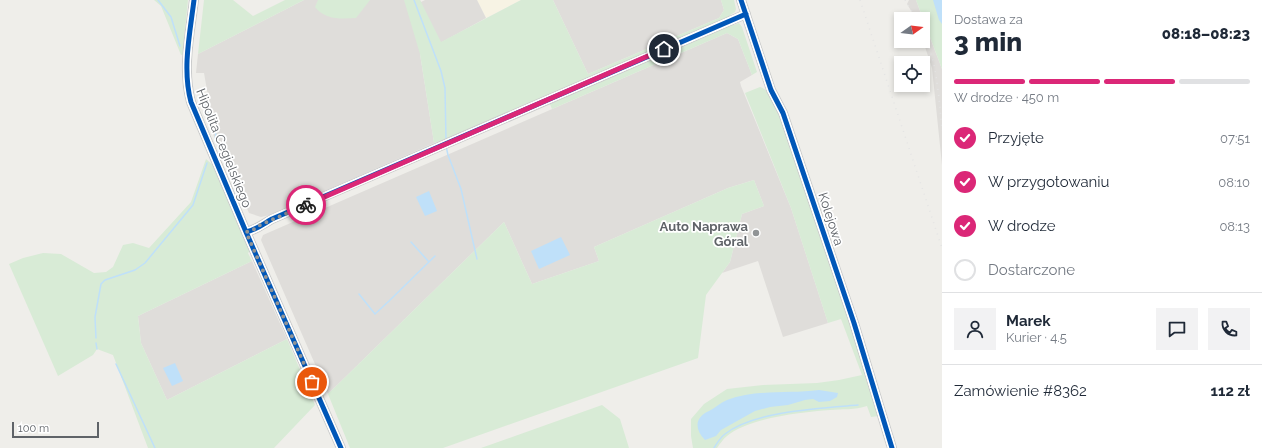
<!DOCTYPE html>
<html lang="pl">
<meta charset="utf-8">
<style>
:root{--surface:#fff;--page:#f2f2f3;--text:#1f2937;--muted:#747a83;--line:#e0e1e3;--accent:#db2777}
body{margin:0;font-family:Raleway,sans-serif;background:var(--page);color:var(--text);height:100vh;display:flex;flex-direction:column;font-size:15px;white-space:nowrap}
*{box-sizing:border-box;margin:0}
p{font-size:13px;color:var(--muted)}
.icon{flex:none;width:22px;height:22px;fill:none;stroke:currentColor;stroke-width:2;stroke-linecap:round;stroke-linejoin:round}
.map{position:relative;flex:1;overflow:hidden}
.details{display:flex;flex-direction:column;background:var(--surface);width:320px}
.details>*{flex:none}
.needle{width:26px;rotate:76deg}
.fabs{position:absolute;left:894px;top:12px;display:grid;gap:8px}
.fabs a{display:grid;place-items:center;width:36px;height:36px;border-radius:0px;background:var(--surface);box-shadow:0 2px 6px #0003;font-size:20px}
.scale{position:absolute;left:12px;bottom:10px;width:87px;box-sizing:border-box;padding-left:4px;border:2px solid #5f6368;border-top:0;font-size:11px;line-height:14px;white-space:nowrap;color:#5f6368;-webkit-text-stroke:3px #fff;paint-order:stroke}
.pin{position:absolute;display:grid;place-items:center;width:34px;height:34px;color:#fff;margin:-17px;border:2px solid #fff;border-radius:50%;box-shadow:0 1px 4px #0007}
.courier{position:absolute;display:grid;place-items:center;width:40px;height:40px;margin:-20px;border:3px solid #db2777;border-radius:50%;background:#fff;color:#222;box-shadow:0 1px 5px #0007}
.head em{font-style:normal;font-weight:800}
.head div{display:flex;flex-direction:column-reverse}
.head{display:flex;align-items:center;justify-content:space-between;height:68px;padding:0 12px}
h1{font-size:26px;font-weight:800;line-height:30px}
.bar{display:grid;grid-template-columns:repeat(4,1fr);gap:6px 4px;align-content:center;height:48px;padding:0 12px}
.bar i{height:5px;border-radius:3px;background:var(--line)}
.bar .current{background:var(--accent)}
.bar p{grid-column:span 4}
.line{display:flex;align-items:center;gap:10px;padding:0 12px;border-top:1px solid var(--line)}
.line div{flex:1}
.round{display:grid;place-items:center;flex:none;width:42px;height:42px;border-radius:0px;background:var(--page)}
ol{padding:0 12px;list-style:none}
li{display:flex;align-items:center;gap:12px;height:44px}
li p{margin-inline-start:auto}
li .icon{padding:4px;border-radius:50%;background:var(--accent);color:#fff;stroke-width:4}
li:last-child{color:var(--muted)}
li i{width:22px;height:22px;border:2px solid var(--line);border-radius:50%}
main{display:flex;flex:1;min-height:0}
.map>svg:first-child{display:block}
.commercial{fill:#f7f3e4}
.industrial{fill:#dfddda}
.green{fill:#d8ebd6}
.water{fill:#bfe0f9}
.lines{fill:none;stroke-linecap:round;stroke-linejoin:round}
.stream{stroke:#bfe0f9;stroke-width:1.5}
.minor-casing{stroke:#cbcccc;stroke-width:10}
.minor{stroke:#fdfcfc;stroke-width:8}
.rail{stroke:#e4e4e4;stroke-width:1.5;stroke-dasharray:1 5;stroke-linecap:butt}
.cycleway-casing{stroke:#fff;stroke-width:8}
.cycleway{stroke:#0057b8;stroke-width:5}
.done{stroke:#919496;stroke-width:4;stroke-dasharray:0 7.2}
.route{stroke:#db2777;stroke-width:5}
.poi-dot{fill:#919496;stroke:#fff;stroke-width:1.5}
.labels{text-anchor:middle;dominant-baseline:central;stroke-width:3.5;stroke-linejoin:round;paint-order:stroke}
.street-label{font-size:13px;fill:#5f6368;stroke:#fff}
.poi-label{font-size:13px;font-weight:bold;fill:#5f6368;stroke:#fff;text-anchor:end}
</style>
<main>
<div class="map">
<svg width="942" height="448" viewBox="0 0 942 448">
<rect width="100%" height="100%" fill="#efeeea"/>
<path class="commercial" d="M477,0H521L486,18Z"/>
<path class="industrial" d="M304,0H420L421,2L425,0H477L486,18L420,54L434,143L270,215L261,217L249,213L213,134L200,100L208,96L204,73H196L198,54Z
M553,0H721L724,10L719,18L588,74Z
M909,0H916L923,19H916L907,4Z
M923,19L942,69V165L932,68L923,41Z
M727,33L738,39L752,75L740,82L741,86L791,208L828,323L783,337L758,261L722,273L730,262L742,214L764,206L754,180L728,188L594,247L599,261L532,284L504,222L328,394L261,240L263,235Z
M252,261L287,339L167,400L141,343L138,316Z"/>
<path class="green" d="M154,0H188L184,39L185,54L181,55L161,6Z
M204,0H233L253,16L285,0H304L198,54Z
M318,0H370L356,18C341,19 325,20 315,7Z
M404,0H420L441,42L521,0H553L588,74L719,18L724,10L721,0H734L736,9L735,12L730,15V17L693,34L692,32L690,33V35L446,142L445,139L434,143L420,54Z
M916,0H942V69Z
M733,22L734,25L739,23L742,27L757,72L752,75L738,39L727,33L552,109L549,102Z
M760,87C770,90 775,103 779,112L865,366V375L879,416L871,417L867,406C855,410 842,409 830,410C802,412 748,418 727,436C723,439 720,444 717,448H693L691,436V419L704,404L727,389L763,385L817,383L839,380L862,375L841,319L828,323L791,208L745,93Z
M206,159L214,166L250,251L248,253L252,261L138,316L141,343L167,400L287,339L315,405L274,448H148L113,355L97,349L93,355L58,376L9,264L23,258L43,253L61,254L94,273L106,272L113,267L123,245L133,243L149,248L191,202Z
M754,180L764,206L742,214L730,262L706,295L698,358L443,448H350L328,394L504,222L532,284L599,261L594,247L728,188Z
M602,405L620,419L629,448H481Z"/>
<path class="water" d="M933,0H942V24L939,20Z
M429,191L437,211L425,216L416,197Z
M561,237L570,255L539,269L531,251Z
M175,363L183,381L172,386L163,368Z
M819,390L838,393L837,397L830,401L819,402L813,399L805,400L788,405L770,407L755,411L721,430L716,436L705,440C694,429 695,417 709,411C715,408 720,403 727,400C756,389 789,394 819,390Z"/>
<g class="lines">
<path class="stream" d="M158,0L171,17L180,46
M414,0L441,71L445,88L446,140
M203,101L216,135L215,138
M446,146L448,155L461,189L477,259
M411,242L429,262
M359,294L375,314L389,301L435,256
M96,338L95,317L101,284L105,280L135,270L145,263L193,205L207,163
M96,343L97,349
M116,364L155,448
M714,448C717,443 721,437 725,434C754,411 822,408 858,405"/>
<defs>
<path id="minor" d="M194,0C190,33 182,69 191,102L246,232L341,448
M741,0L771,90L783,113L854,323L892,448
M246,232C256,230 263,224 272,219L746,14"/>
</defs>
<use href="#minor" class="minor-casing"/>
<use href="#minor" class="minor"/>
<path class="rail" d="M860,0L942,248
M905,0L917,19
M923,31C937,62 939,97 942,131"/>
<defs>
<path id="cycleway" d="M194,0C190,33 182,69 191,102L246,232L341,448
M741,0L771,90L783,113L854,323L892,448
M246,232C256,230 263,224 272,219L746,14"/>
</defs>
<use href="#cycleway" class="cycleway-casing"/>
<use href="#cycleway" class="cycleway"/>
</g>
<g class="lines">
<path class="done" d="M306,205L260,225L253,230L246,232L312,382"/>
<path class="route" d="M306,205L664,49"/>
</g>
<circle class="poi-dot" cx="756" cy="233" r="4"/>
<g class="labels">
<g class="street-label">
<text transform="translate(224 148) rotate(68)">Hipolita Cegielskiego</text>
<text transform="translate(831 219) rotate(72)">Kolejowa</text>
</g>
<g class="poi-label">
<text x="748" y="226">Auto Naprawa<tspan x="748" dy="15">Góral</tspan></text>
</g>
</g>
</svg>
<div class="fabs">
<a><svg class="needle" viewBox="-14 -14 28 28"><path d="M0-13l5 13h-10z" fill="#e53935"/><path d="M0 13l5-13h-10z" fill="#747a83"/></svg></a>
<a><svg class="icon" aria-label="locate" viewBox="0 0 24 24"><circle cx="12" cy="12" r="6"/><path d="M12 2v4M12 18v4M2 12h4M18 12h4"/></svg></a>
</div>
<div class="scale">100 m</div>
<div class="pin" style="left:312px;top:382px;background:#ea580c"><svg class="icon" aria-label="bag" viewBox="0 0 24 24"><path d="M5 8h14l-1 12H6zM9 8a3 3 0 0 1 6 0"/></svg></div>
<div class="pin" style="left:664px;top:49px;background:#1f2937"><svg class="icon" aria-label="home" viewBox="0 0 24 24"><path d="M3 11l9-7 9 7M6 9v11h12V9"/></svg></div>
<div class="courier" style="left:306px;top:205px"><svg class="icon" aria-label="bike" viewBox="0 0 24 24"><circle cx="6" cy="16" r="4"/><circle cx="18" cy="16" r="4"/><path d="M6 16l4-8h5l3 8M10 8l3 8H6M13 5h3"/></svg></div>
</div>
<section class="details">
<div class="head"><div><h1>3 min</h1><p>Dostawa za</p></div><em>08:18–08:23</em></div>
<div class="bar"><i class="current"></i><i class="current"></i><i class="current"></i><i></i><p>W drodze · 450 m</p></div>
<ol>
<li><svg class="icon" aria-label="check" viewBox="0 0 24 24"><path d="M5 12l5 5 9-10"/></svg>Przyjęte<p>07:51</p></li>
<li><svg class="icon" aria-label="check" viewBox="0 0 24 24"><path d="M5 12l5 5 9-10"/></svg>W przygotowaniu<p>08:10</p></li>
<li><svg class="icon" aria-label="check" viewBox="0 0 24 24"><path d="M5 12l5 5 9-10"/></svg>W drodze<p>08:13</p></li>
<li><i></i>Dostarczone</li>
</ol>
<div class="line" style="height:72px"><a class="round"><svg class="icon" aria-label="person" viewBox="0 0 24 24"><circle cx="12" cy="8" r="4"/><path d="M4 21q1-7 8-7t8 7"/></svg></a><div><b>Marek</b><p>Kurier · 4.5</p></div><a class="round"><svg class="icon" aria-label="chat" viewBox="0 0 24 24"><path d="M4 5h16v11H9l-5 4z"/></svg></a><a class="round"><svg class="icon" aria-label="phone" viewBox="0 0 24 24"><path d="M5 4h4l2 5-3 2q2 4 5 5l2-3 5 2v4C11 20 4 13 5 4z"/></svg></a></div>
<div class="line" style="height:52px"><div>Zamówienie #8362</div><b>112 zł</b></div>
</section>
</main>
